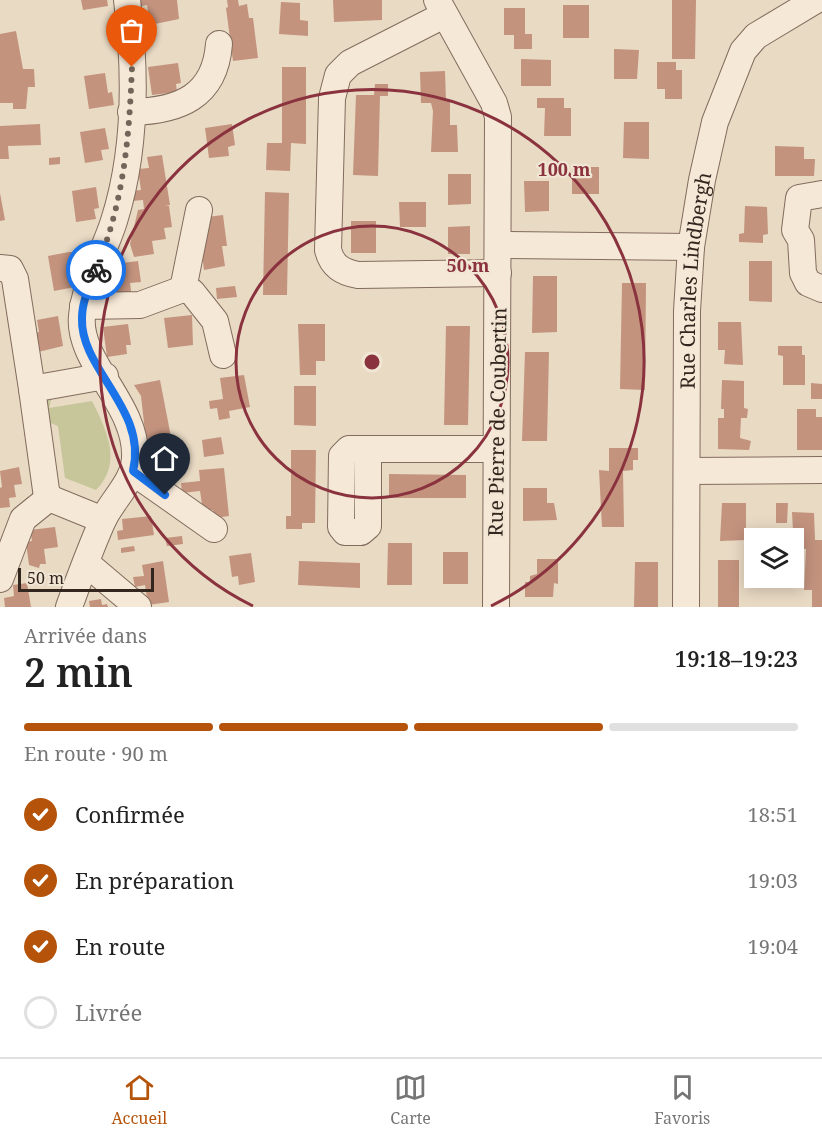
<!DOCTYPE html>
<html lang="fr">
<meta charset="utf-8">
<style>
:root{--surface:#fff;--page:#f6f6f6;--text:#222;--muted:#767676;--line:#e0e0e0;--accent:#b45309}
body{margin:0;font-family:"Noto Serif",serif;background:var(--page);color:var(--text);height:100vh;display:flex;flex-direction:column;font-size:22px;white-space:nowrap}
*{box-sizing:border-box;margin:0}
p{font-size:20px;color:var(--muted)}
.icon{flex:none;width:33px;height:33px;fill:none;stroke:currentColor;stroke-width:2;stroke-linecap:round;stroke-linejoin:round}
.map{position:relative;height:607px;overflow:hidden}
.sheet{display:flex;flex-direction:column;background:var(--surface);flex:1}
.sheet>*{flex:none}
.buttons{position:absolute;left:744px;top:528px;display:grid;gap:12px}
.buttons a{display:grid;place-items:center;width:60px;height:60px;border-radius:0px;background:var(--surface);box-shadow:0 3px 15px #0003;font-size:30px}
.scale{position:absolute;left:18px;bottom:15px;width:136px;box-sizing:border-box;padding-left:6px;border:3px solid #33261f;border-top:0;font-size:16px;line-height:21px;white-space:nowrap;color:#33261f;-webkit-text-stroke:4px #f1e5d3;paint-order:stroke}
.pin{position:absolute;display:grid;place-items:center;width:51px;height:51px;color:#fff;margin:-62px -26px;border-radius:50% 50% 50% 0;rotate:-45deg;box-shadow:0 0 6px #0007}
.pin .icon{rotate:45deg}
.courier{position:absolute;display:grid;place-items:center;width:60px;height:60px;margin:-30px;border:4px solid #1a73e8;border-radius:50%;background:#fff;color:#222;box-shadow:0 2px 8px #0007}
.summary em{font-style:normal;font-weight:600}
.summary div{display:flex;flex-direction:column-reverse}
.summary{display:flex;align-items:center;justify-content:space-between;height:102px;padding:0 24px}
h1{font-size:39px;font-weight:600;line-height:45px}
.bar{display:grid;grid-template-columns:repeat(4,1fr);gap:9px 6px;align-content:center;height:72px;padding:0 24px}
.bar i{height:8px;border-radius:4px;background:var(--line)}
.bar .on{background:var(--accent)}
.bar p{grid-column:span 4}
ol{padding:0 24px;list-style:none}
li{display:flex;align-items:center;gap:18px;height:66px}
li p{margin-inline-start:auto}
li .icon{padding:6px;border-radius:50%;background:var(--accent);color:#fff;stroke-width:4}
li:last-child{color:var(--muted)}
li i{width:33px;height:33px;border:3px solid var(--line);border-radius:50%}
.tabs{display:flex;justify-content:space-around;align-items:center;height:84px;border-top:2px solid var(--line);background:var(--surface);font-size:16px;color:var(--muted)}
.tabs a{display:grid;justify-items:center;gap:3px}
.tabs .on{color:var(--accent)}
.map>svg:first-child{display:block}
.green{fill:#c6c69a}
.building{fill:#c3937e}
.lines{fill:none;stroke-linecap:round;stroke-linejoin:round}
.minor-casing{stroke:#826c5d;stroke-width:28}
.minor{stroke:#f5e8d7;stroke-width:26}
.done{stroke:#736559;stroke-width:6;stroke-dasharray:0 10.8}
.route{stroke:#1a73e8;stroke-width:8}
.ring{fill:none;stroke:#8a333e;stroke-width:3}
.labels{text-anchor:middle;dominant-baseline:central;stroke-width:4.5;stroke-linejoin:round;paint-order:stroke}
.street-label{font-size:20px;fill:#33261f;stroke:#f1e5d3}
.centre{fill:#8a333e;stroke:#f1e5d3;stroke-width:3}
.ring-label{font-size:18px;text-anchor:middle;font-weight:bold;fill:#8a333e;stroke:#f1e5d3;stroke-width:4.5;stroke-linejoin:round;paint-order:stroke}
</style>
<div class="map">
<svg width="822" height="607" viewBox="0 0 822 607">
<rect width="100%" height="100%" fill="#e9dac4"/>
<path class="green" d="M53,393L49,408L92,401C107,431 123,463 96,490L65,478L58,426L41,419L38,398Z"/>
<path class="building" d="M81,0H107L108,6L83,10Z
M134,0H177L179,19L150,25L147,5L135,7Z
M227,0H238L239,6L247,4L249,18H253L258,58L233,61L226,8L228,7Z
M333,0H382V20L334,22Z
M672,0H696L695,59H672Z
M281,2L300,3V20L308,21V36L279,34Z
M563,5H589V38H563Z
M504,8H525V34H532V49H514V35H504Z
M16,31L23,69H34L35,87H28L26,109H13V103H0V34Z
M614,49L639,50L637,79H614Z
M521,59L551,60V86H521Z
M657,62H676V70H682V99H665V89H657Z
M178,63L181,83L176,84L177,92L152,95L148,67Z
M282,67H306V144L291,143L290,171L266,170L267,143H282Z
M445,71L446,101H450V125H457L458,152H431L433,111L431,103H421L420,72Z
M105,73L108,93L112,92L114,105L89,109L84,76Z
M375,84H388V96H380L378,176L353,175L356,95H374Z
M537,98H564V108H571V136H544L545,108H537Z
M624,122H649V159L623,158Z
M40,124L41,145L8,146L9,159H0V126Z
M232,124L235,145L228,147L229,156L209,158L205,128Z
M105,128L109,149L101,150L103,160L85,163L80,132Z
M775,146L804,147V159H815L814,176H775Z
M162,155L170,205L165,206H169L172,227L164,228L166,239L152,241L154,254L134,257L130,244L138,210L144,209L143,200L132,201L130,191L141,190L138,169L149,168L147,157Z
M60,157V164L49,165V158Z
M572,167H599V194H572Z
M448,174H471V204L448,205Z
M524,181H549V211L525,212Z
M96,187L99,208L94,209L96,219L76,222L72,191Z
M265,192L289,193L287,295H263Z
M0,193L5,220L0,221Z
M399,202H426V227H400Z
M745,206L767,207L768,234L763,235V243L739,242V234L744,233Z
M223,215L227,246H222L225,266L204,270L199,229L209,228L207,217Z
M351,221H376V253H351Z
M470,226V254H448V227Z
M69,252H73L76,272L72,273L75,287L54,291L48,256Z
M138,261L141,282L130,283L132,298L118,300L113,264Z
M749,261H772V302L749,301Z
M533,276H557V332L532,333Z
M622,283H646L645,390L620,389Z
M235,286L237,297L217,299L216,288Z
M192,315L193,345L168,348L164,318Z
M58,316L63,346L38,352L34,333L39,332L37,320Z
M718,322H741L743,365L724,364L725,350H718Z
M128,324L131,345H126L127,354L107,357L103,327Z
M298,324H325V361H316V375H300Z
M446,326H470L468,425H444Z
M778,346H802V355H805V385H783V356L778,355Z
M525,352H549L547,441H522Z
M244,375L250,407L229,411L230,418L219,420L217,408L210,409L209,401L223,399L220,378Z
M160,380L171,437L146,441L141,396L134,385Z
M722,380L744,381V408L748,409L747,418H741L740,438L751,441L749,450L718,449V418H724V409H721Z
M811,383L822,384V399H811Z
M294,386H316V426L294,425Z
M797,409H816V417H822V450H797Z
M221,437L224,454L204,457L202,440Z
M609,448H638V460H633V470L623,471L624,527H602L599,470L609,471Z
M291,450H316L315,523H302V529H286V516H291Z
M19,467L22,484L14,485L16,497L9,498L10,507L0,508V488L2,487L0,471Z
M224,468L229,516L214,518L213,510L203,511L200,491L182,493L181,483L200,481L199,470Z
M389,474L466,475V498H389Z
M523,488H547V503H554L557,520L523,521Z
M722,503H746V540L720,541Z
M776,503H788L787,523H776Z
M792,512L814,513L815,540H822V607H812V590H804L806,549H794Z
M151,516L154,535L118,540L117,531L123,530L122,519Z
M55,527L58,547L44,549L46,564H40L39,568L29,565L26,542L32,541L30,530Z
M182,536L183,544L167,546L165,538Z
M388,543H412V585H387Z
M134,546L135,551L121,553V548Z
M443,552H468V584H443Z
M251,553L255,582L239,585L238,576L232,577L229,556Z
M537,559H558V584L554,583L553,597H525V582H530V576L537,574Z
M718,560H739V607H718Z
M163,561L169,602L148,605L145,585L135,587L133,577L144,576L142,565Z
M299,561L360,563V588L298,585Z
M635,562H658V607H634Z
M27,583L31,607H5L4,598L14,596L13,585Z
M101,599L102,605L107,604L108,607H90L89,601Z"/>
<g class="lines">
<defs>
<g id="minor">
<path d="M437,0L494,103L498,117L496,607"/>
<path d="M444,15L350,63L338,75L332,98L328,250C332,266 342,272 358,275L498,273"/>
<path d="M131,112C179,111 215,97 219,44"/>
<path d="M822,194L799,198L795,230L801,240L803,273L808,283L822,289"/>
<path d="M498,245L691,247"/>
<path d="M0,268L10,269L15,279L32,389"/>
<path d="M183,289L199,210"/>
<path d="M83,306L140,305L183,289L192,292L215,321L223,355"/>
<path d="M368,449V526L361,532H345L341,527L342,456L349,449H496"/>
<path d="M687,471L822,470"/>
<path d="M133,472L214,529"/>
<path d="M103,520L49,498L46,490L32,389L105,376"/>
<path d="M86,563L138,607"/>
<path d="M0,579L23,519L49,498"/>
<path d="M69,607C79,579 90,550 102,522C111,501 134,482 135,458C138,405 77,362 82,316C85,283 104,253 114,221C136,152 136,72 127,0"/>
<path id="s1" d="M686,607L687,311L691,247L702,180L715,122L743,51L756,36L816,0"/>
</g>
</defs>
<use href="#minor" class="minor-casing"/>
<use href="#minor" class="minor"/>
</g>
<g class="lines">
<path class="done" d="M96,270C124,201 129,140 132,67"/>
<path class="route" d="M96,270C90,285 82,301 82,318C80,370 148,409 133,471L165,495"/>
</g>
<g class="ring">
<circle cx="372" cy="362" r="136"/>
<path d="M253 606A272 272 0 1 1 491 606"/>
</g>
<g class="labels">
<g class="street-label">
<text stroke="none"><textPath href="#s1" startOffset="327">Rue Charles Lindbergh</textPath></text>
<text transform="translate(497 422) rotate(-89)">Rue Pierre de Coubertin</text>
</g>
</g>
<circle cx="372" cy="362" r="9" class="centre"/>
<g class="ring-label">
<text x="564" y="176">100 m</text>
<text x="468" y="272">50 m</text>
</g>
</svg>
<div class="buttons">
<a><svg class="icon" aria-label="layers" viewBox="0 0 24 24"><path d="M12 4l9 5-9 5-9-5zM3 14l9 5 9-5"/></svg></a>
</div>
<div class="scale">50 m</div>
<div class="pin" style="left:132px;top:67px;background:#ea580c"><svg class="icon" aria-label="bag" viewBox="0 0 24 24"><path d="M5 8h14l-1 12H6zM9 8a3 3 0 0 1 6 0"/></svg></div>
<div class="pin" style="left:165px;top:495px;background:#1f2937"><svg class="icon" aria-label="home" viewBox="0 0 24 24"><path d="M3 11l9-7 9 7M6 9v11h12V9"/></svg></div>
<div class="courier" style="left:96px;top:270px"><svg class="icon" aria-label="bike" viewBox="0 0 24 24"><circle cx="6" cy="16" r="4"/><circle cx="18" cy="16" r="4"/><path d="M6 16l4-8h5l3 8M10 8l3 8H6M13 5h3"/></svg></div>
</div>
<section class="sheet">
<div class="summary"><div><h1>2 min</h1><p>Arrivée dans</p></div><em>19:18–19:23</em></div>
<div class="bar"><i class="on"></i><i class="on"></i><i class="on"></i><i></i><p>En route · 90 m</p></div>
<ol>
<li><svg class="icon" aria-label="check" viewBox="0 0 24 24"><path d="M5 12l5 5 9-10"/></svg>Confirmée<p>18:51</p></li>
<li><svg class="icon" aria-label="check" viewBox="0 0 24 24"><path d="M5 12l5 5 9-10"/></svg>En préparation<p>19:03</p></li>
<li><svg class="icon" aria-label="check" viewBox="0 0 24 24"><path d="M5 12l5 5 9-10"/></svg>En route<p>19:04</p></li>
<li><i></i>Livrée</li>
</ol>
</section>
<nav class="tabs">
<a class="on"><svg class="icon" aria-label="home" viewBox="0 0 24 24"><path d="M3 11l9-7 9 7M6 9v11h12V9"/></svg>Accueil</a>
<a><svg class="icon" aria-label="map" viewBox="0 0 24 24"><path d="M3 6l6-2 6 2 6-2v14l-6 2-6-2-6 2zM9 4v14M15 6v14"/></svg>Carte</a>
<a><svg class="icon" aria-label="saved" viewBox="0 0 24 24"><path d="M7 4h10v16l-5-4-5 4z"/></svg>Favoris</a>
</nav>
